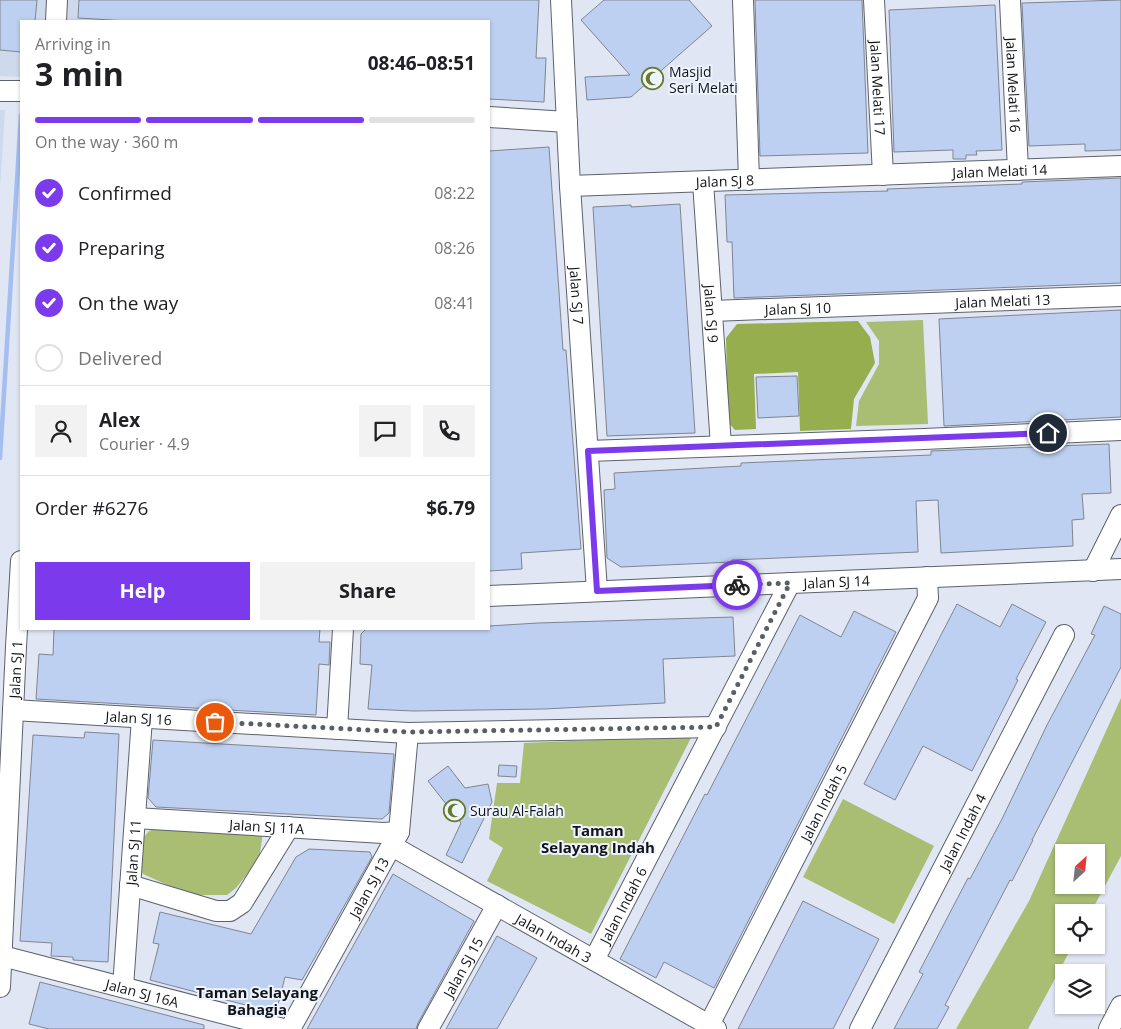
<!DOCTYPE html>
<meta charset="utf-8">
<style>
:root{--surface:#fff;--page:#f2f2f2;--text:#202124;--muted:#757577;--line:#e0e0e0;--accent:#7c3aed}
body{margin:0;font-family:"Open Sans",sans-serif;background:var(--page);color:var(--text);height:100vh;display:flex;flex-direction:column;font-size:19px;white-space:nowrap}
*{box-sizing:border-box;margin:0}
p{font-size:16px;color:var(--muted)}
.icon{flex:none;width:28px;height:28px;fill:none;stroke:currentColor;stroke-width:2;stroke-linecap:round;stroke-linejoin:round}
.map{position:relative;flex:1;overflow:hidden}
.drawer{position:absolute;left:20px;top:20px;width:470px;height:610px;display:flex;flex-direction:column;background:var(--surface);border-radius:0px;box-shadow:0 1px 4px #0004}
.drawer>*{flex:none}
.needle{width:32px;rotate:27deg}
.controls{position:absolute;left:1055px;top:844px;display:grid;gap:10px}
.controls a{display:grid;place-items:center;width:50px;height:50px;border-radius:0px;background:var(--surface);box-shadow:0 1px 4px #0004;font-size:25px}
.pin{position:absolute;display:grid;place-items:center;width:42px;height:42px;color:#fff;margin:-21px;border:2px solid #fff;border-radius:50%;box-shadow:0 1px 5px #0007}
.courier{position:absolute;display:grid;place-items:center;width:50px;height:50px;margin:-25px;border:4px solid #7c3aed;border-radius:50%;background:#fff;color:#222;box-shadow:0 1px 6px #0007}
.summary em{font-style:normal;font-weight:700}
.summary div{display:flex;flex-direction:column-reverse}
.summary{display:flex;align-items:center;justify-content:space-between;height:85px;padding:0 15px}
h1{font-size:32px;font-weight:700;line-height:38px}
.bar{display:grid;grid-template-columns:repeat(4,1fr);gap:8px 5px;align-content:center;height:60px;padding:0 15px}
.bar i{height:6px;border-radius:4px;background:var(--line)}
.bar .on{background:var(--accent)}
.bar p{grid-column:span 4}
.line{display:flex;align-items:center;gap:12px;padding:0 15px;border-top:1px solid var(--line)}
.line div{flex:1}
.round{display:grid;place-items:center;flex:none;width:52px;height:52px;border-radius:0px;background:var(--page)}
ol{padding:0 15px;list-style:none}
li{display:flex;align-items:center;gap:15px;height:55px}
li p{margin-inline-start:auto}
li .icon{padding:5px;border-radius:50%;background:var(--accent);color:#fff;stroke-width:4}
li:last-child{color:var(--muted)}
li i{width:28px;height:28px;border:2px solid var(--line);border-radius:50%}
.button{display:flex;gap:10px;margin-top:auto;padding:10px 15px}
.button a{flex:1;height:58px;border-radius:0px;background:var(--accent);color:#fff;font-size:20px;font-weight:700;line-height:58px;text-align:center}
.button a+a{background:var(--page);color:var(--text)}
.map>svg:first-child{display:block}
.built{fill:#ced9ec}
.green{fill:#a9bd73;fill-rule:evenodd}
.forest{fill:#96ae4d}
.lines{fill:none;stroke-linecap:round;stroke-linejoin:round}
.stream{stroke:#a4beef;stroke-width:4.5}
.building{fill:#bed0f1;stroke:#7f8590}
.minor-casing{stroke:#5c626c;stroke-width:22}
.minor{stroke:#fff;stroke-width:20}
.done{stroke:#5a5e65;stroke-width:5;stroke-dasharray:0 9}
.route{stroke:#7c3aed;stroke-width:6}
.labels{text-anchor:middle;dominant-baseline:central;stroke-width:4;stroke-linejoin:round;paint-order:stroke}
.poi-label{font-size:14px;fill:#121418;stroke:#eef4fe;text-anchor:start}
.street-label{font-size:14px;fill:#121418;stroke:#eef4fe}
.neighbourhood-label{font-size:15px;font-weight:bold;fill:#121418;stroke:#eef4fe}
</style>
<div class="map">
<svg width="1121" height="1029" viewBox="0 0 1121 1029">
<rect width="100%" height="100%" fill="#e0e6f3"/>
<path class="built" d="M0,0H104L103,21H21V77L0,76Z
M0,110H5L0,188Z"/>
<path class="green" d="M923,320L928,424L856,426L859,401L879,364V341L866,322Z
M1121,698V856L1091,912H1064V945H1073L1028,1029H956L1029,901ZM1064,852H1096V885H1064Z
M692,736L591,934L487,881L503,848L489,839L497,783H520L524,743Z
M843,799L934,846L894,924L803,877Z
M163,826L263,833L259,859L236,888L227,895H197L174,888L143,874L138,865L143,838L149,831Z"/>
<path class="forest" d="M858,321L870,337L875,363L854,399L851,429L800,431L798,372L754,374L756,429L735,430L728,422L726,338L737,324Z"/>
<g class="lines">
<path class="stream" d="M0,458L21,115"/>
</g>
<path class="building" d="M0,0H37L35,21H21V52L0,50Z
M79,0H539L536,58H546L544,102L489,99V21H127L78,18Z
M604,0H689L712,26L631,97L587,100L585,77L630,75L581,20Z
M755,0H862L868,153L760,156Z
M1121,0V150L1085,151V144L1029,146L1022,3Z
M995,5L1002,150L976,151L977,155H966V159H953V150L894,152L889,10Z
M549,147L563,350H566L581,549L521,553L522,569L489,571V151Z
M1121,178V283L734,298L732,242H727L725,195L888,191L887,189L1022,184V182Z
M680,204L695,433L607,436L593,207L631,205V207Z
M1121,310V417L944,426L939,319Z
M797,376L799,416L758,418L756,377Z
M1109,444L1111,493L1082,494L1084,519L1072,520L1073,546L941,553L938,500L916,501L918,552L732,560V562L621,567L607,558L604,490L615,489L614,473L741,466V463L931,455V451Z
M957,604L1000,627L1012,604L1046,622L1016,679L1018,680L972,771L923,746L895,800L864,784Z
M1104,606L1121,614V667L1032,840H1033L1012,881L1010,880L945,1005L949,1007L937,1029H894L923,974L919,972L968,878L970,879L1002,819L1047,725L1095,635L1091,634Z
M854,611L896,632L714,988L664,962L656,978L620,959L705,794L707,795L800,615L841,637Z
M733,617L735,656L663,659L665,703L544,709L413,711L368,709L372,665L360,664L361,634L366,629H489V626L538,623Z
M54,629H320L319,642H330L329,665L319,664L316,715L36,699L39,654L53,655Z
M85,732L119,734L108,962L73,960V957L51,956L52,943L20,941L33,735L84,738Z
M153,740L394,754L389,813L382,819L156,807L148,798Z
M499,765L517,766L516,777L498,776Z
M448,766L465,788L488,784L492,802L462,863L446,855L461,823L428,781Z
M309,849L370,852L372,857L302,980L285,977L276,1013L150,980L159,944L153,943L160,912L251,934L296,857Z
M393,874L474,921L418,1023L416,1029H307Z
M803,901L879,939L833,1029H738Z
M497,936L537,958L497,1029H446Z
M40,982L204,1025V1029H49L29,1024Z"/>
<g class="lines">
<defs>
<g id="minor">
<path id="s1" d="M561,0L570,186L597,591"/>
<path d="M743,0L749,180"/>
<path id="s2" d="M874,0L883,175"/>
<path id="s3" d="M1010,0L1018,170"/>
<path d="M56,21L57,0"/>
<path d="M0,91H21"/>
<path d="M489,117L567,122"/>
<path id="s4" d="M703,182L721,446"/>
<path id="s5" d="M570,186L1121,166"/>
<path id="s6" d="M712,311L1121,296"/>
<path d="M588,451L924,439L1121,430"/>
<path d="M1093,571L1121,515"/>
<path id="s7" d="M489,596L1121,569"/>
<path id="s8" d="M13,710L408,733L716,727"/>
<path d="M337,729L343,629"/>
<path id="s9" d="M135,818L383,833L399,832"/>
<path id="s10" d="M392,846L716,1029"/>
<path d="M130,885L216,911H230L242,903L289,827"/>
<path id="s11" d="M2,956L283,1029"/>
<path id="s12" d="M594,960L790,583"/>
<path id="s13" d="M0,987L16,647L21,561"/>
<path id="s14" d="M123,987L142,718"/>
<path id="s15" d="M709,1025L928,598L927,577"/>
<path id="s16" d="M290,1029L399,832L408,733"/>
<path id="s17" d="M428,1029L497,905"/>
<path id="s18" d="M860,1029L1064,635"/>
<path d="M1109,1029L1121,1006"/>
</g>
</defs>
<use href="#minor" class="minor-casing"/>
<use href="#minor" class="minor"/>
</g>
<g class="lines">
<path class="done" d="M215,722L408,732L716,727L790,583L737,585"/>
<path class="route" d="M737,585L597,591L588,451L1048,433"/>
</g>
<defs>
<symbol id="mosque-ring" viewBox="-11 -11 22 22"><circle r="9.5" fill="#eef4fe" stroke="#667929" stroke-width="1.5"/><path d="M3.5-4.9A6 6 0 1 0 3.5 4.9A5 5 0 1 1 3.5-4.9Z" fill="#667929"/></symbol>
</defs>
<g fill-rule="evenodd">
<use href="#mosque-ring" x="640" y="66" width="25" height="25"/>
<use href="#mosque-ring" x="442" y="798" width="25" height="25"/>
</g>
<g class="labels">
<g class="poi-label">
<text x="669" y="71">Masjid<tspan x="669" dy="16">Seri Melati</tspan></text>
<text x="470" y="810">Surau Al-Falah</text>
</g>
<g class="street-label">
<text stroke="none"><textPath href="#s3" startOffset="85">Jalan Melati 16</textPath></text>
<text stroke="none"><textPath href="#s2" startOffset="88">Jalan Melati 17</textPath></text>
<text stroke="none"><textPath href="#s5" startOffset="430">Jalan Melati 14</textPath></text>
<text stroke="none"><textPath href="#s5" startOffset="155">Jalan SJ 8</textPath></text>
<text stroke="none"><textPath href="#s1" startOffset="296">Jalan SJ 7</textPath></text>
<text stroke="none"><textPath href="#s6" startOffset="291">Jalan Melati 13</textPath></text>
<text stroke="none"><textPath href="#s6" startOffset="86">Jalan SJ 10</textPath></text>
<text stroke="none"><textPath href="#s4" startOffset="132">Jalan SJ 9</textPath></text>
<text stroke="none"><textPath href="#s7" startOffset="348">Jalan SJ 14</textPath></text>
<text stroke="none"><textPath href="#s13" startOffset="318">Jalan SJ 1</textPath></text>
<text stroke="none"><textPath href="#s8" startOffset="126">Jalan SJ 16</textPath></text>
<text stroke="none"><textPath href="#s15" startOffset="250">Jalan Indah 5</textPath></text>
<text stroke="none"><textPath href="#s9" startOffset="132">Jalan SJ 11A</textPath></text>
<text stroke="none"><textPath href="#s18" startOffset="222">Jalan Indah 4</textPath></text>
<text stroke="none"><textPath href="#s14" startOffset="135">Jalan SJ 11</textPath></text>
<text stroke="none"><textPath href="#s16" startOffset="162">Jalan SJ 13</textPath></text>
<text stroke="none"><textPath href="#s12" startOffset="62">Jalan Indah 6</textPath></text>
<text stroke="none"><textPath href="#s10" startOffset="186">Jalan Indah 3</textPath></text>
<text stroke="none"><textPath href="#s17" startOffset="71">Jalan SJ 15</textPath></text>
<text stroke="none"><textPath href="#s11" startOffset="145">Jalan SJ 16A</textPath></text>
</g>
<g class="neighbourhood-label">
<text x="598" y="830">Taman<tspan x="598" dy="17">Selayang Indah</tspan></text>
<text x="257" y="992">Taman Selayang<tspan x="257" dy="17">Bahagia</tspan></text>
</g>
</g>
</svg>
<div class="controls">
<a><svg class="needle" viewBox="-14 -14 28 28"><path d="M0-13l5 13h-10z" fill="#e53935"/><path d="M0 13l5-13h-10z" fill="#757577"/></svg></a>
<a><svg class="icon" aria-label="locate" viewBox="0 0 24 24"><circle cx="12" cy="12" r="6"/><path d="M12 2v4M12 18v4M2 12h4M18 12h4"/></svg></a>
<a><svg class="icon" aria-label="layers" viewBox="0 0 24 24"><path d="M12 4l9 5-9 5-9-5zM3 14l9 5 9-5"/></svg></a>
</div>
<div class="pin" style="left:215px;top:722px;background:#ea580c"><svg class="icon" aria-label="bag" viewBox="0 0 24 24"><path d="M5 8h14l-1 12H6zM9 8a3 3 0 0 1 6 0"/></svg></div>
<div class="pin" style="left:1048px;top:433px;background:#1f2937"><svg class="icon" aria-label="home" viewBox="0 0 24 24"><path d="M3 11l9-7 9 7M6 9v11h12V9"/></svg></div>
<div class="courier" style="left:737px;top:585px"><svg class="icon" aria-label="bike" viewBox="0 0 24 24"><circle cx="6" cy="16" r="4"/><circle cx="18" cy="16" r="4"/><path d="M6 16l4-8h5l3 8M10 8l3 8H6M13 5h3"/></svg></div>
<section class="drawer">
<div class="summary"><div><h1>3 min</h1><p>Arriving in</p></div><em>08:46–08:51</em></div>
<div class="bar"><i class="on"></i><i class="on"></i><i class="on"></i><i></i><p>On the way · 360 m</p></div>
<ol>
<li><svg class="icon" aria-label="check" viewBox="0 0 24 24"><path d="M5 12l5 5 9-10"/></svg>Confirmed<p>08:22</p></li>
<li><svg class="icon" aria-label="check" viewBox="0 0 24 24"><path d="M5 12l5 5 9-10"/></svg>Preparing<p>08:26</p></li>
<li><svg class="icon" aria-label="check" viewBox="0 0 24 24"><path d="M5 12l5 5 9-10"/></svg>On the way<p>08:41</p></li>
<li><i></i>Delivered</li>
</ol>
<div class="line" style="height:90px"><a class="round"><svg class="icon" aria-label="person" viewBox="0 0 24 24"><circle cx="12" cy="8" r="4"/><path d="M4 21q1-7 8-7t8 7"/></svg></a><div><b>Alex</b><p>Courier · 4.9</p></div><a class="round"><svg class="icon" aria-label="chat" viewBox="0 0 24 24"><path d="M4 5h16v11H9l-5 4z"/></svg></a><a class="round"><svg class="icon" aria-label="phone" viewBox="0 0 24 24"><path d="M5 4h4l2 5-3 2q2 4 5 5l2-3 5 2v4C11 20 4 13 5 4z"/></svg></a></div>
<div class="line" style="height:65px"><div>Order #6276</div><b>$6.79</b></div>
<div class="button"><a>Help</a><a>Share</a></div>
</section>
</div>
